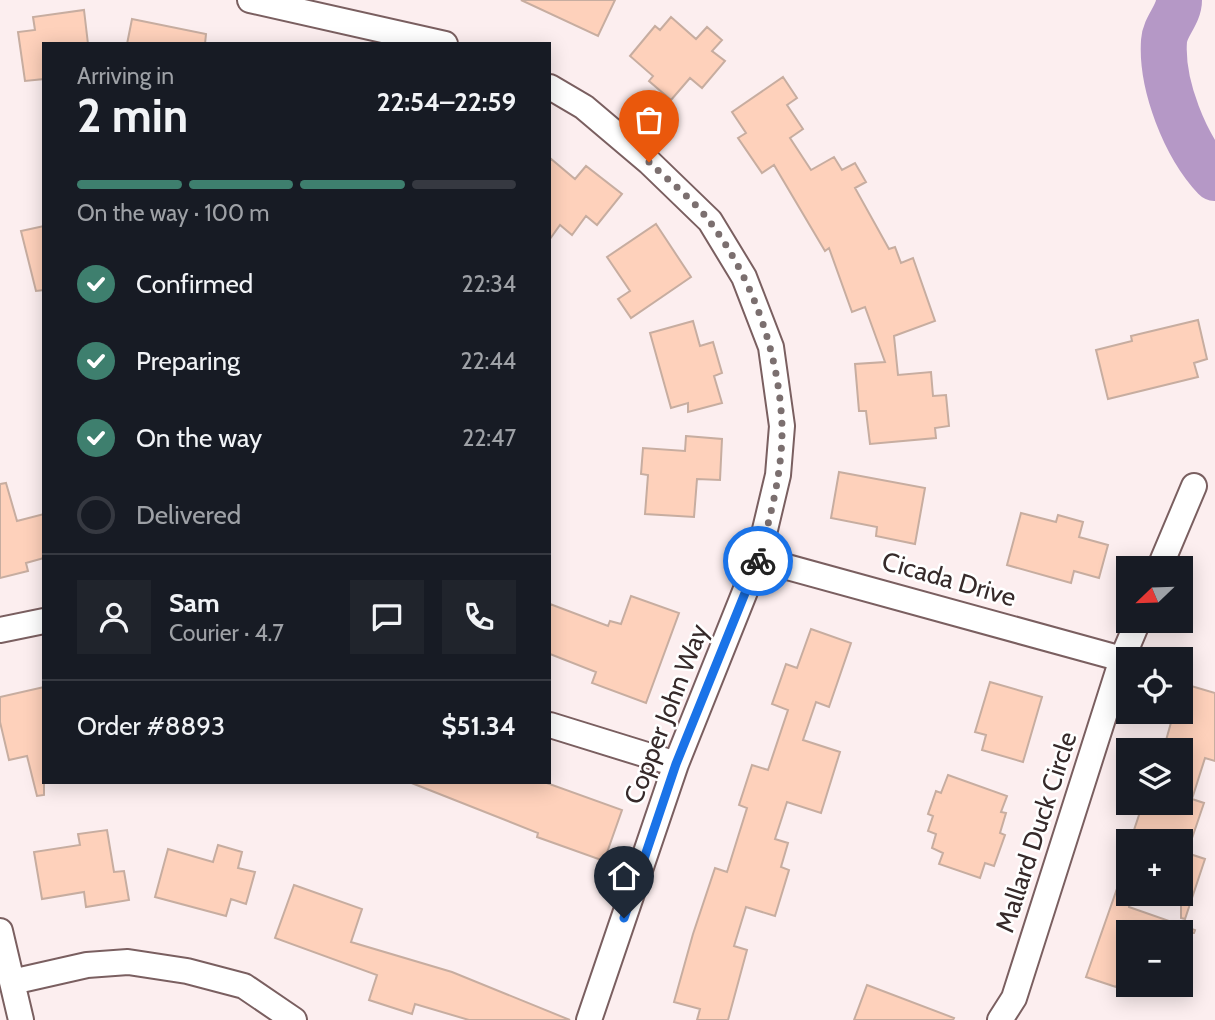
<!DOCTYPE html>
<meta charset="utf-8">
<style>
:root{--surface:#171b24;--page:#20242c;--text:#f1f3f6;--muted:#9ea1a6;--line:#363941;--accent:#3e7f6e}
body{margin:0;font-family:Cabin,sans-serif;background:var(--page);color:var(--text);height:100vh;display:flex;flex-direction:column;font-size:26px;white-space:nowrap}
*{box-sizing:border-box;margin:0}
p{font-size:23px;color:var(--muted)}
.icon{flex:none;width:38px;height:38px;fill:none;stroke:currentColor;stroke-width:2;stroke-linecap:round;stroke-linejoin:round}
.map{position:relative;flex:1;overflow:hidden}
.drawer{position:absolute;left:42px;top:42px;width:509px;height:742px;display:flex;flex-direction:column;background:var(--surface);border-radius:0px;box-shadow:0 4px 18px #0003}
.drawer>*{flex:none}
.needle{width:46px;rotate:247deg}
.controls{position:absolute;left:1116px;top:556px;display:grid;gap:14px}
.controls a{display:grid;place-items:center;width:77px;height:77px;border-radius:0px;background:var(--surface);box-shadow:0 4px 18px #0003;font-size:35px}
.pin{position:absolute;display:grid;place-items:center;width:60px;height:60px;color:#fff;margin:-72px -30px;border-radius:50% 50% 50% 0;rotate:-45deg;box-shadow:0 0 7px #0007}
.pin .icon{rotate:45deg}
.courier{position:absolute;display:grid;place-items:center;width:70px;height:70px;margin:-35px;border:5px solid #1a73e8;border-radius:50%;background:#fff;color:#222;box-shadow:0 2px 9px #0007}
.headline em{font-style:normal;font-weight:800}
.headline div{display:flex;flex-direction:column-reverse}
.headline{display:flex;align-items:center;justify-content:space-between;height:119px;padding:0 35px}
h1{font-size:46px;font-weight:800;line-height:52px}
.bar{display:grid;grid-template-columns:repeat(4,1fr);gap:10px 7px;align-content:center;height:84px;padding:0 35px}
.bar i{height:9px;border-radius:5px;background:var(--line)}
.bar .active{background:var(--accent)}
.bar p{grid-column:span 4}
.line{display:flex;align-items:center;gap:18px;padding:0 35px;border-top:2px solid var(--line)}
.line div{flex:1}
.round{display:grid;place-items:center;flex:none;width:74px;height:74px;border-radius:0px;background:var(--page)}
ol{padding:0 35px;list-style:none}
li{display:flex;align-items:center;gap:21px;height:77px}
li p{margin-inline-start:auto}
li .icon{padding:7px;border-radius:50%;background:var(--accent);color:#fff;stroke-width:4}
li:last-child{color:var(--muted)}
li i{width:38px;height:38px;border:4px solid var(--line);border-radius:50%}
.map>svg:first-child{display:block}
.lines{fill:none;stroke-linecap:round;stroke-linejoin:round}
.river{stroke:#b598c6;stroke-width:46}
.building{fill:#fed1bb;stroke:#c7ada0;stroke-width:2}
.street-casing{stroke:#7a5f60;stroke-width:28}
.street{stroke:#fff;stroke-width:24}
.done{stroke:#7b6f6f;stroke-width:7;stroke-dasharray:0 12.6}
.route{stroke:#1a73e8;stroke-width:9}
.labels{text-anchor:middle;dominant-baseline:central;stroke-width:5;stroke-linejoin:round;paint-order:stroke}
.street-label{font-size:26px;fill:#362a2a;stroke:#fff}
</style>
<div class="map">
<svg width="1215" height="1020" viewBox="0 0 1215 1020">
<rect width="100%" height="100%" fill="#fceeef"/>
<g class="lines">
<path class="river" d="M1179,0C1179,15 1165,26 1164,41C1161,85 1185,146 1215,178"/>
</g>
<path class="building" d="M521,0H615L598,36Z
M84,10L88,44H44V79L25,81L18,32L35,30L33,17Z
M671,17L696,39L707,27L722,40L712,51L725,61L702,88L690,78L671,100L649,81L653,76L630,56L655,26L660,30Z
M132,19L206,34L205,44H127Z
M783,77L797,98L787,105L803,129L790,138L811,170L834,157L842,170L855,163L866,182L855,188L889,249L895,247L901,263L913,258L935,321L894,336L898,375L931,372L933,396L946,395L949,426L935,428L936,438L870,444L866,411H859L855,364L885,362L865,307L852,312L829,248L825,251L774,165L762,173L738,138L746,133L732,112Z
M550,158L575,179L586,166L622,194L597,225L586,216L572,235L560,225L550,239Z
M656,224L691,277L631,318L618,299L630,291L607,257Z
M44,226V290L36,291L21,231Z
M1198,320L1207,359L1194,363L1198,377L1108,399L1096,350L1132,341L1131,336Z
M693,321L700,346L713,342L722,373L714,376L722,403L688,412V403L671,408L650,333Z
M686,436L722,439L720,480L697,479L694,517L645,514L648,475L641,474L643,448L685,451Z
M839,472L925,488L915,544L876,536L877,527L831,518Z
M6,483L17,521L44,514V558L26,563L28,571L0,578V484Z
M1021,513L1056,522L1058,515L1083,522L1079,537L1108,545L1099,578L1074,571L1071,583L1007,565Z
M631,596L679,613L646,703L592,683L596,672L550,654V604L608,626L610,621L621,624Z
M811,629L851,643L829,707L816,702L803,740L840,752L821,813L787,802L775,839L788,843L781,867L789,870L775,916L746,907L734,946L747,950L728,1020H697L700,1009L674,1002L693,934L715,868L727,872L747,808L739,805L752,765L768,770L788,710L772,704L786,664L797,668Z
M990,682L1042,697L1023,762L982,750L986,735L975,732Z
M1181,683L1215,693V761L1205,758L1192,799L1204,803L1187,853L1205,859L1185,919L1181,918V842H1130L1143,803H1181V751H1163L1174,712H1181Z
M44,687V795L37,796L27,756L9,760L0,722V697Z
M948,775L1007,796L1001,812L1006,813L1000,833L1005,835L994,866L985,863L980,878L939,864L943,853L932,848L936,834L928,831L933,816L928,814L936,791L941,793Z
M409,782H544L622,810L604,861L537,837L538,833Z
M107,830L114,872L124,871L129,900L86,907L84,892L42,899L34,852L80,845L78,834Z
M218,845L242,852L238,868L255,872L246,904L231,899L226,916L155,897L168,849L213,862Z
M1126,863L1129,864V907L1195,930L1194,933H1129V977L1121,974L1116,987L1086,977Z
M294,885L362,909L351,942L452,972L570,1020H469L415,1004L412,1014L369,1000L377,975L275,938Z
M867,985L954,1018L953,1020H854Z"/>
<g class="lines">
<defs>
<path id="street" d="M250,0L445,44
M550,87L584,107L649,162L710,221L744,277L771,347L782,426L778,475L758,559L676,764L589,1020
M758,559L1122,659
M1159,569L1194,486
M0,630L44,621
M550,725L676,764
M0,931L21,1020
M12,982L87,965L128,962L187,971L244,986L294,1020
M1000,1020L1014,998L1122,659L1138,621"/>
</defs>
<use href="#street" class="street-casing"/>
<use href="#street" class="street"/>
</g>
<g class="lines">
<path class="done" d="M649,162C669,181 694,200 710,222C753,279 779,354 782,425C783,470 770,519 758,561"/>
<path class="route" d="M624,918L676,764L758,561"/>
</g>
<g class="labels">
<g class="street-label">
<text transform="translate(949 579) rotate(16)">Cicada Drive</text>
<text transform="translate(666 714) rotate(-69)">Copper John Way</text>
<text transform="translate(1036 832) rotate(-72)">Mallard Duck Circle</text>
</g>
</g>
</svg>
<div class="controls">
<a><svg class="needle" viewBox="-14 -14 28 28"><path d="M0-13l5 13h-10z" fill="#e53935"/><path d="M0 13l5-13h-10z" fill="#9ea1a6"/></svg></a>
<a><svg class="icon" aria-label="locate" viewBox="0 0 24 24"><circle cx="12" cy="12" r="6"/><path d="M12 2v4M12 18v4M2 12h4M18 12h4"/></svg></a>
<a><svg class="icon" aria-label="layers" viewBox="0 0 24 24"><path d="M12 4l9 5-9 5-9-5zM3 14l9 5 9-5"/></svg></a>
<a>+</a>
<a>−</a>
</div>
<div class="pin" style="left:649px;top:162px;background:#ea580c"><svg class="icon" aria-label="bag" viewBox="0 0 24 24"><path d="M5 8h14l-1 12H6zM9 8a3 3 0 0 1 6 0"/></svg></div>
<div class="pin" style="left:624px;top:918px;background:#1f2937"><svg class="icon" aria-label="home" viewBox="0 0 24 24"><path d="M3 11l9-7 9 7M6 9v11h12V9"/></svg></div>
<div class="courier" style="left:758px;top:561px"><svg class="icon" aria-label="bike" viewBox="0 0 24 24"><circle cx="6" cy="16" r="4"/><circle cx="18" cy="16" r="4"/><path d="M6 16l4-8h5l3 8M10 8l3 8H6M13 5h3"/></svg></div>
<section class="drawer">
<div class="headline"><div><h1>2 min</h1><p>Arriving in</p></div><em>22:54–22:59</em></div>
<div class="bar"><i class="active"></i><i class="active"></i><i class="active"></i><i></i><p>On the way · 100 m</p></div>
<ol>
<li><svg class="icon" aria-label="check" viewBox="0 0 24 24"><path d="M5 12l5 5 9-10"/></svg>Confirmed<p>22:34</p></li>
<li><svg class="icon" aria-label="check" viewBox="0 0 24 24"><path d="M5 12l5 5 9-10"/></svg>Preparing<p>22:44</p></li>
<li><svg class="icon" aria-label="check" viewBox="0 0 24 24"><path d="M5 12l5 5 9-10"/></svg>On the way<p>22:47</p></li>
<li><i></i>Delivered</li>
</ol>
<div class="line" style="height:126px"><a class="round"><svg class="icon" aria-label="person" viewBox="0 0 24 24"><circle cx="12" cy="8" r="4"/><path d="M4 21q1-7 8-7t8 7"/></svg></a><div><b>Sam</b><p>Courier · 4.7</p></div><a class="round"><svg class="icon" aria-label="chat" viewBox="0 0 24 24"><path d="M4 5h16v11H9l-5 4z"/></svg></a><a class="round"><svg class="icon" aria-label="phone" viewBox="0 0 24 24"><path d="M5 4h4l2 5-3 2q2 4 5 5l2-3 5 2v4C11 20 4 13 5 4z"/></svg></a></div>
<div class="line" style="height:91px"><div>Order #8893</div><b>$51.34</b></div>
</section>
</div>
